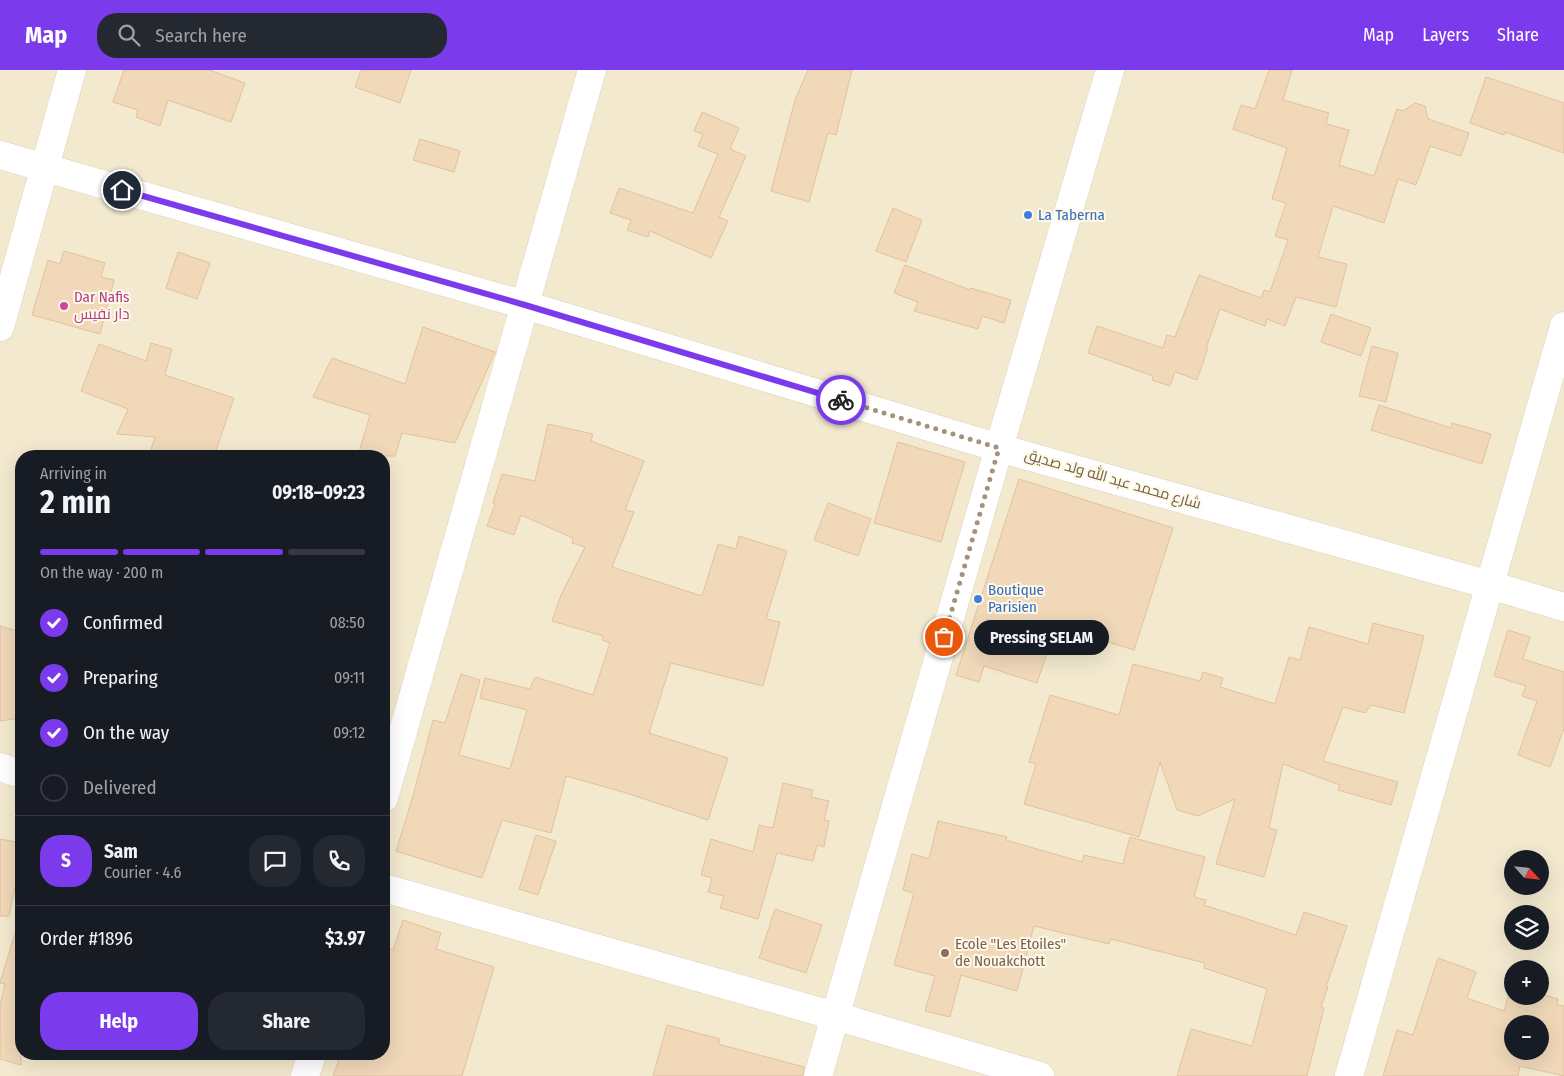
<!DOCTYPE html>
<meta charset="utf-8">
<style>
:root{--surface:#171b24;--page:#242831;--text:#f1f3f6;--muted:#9ea1a6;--line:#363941;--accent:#7c3aed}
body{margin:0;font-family:"Fira Sans Condensed",Cairo,sans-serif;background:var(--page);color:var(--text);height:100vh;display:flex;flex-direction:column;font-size:19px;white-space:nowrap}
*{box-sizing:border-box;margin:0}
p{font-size:16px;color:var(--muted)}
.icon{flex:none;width:28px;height:28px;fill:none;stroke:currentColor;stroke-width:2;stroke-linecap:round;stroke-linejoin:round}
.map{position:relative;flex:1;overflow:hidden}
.details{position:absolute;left:15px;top:380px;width:375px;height:610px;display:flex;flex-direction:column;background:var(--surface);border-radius:20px;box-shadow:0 5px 20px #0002}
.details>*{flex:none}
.needle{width:32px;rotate:117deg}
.tools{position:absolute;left:1504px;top:780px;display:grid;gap:10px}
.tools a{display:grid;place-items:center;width:45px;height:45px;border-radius:50%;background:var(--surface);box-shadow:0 5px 20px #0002;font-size:25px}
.pin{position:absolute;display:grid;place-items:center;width:42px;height:42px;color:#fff;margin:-21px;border:2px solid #fff;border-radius:50%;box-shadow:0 1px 5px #0007}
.courier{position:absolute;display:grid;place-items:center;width:50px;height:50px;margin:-25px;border:4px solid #7c3aed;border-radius:50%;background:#fff;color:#222;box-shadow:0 1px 6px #0007}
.bubble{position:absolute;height:35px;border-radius:18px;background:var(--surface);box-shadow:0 5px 20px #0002;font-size:16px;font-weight:700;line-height:35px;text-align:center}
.head em{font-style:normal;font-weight:700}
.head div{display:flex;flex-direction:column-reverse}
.head{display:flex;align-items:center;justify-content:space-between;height:85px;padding:0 25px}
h1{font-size:32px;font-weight:700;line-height:38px}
.bar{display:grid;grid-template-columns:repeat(4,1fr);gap:8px 5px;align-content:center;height:60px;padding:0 25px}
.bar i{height:6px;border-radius:4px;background:var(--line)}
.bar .current{background:var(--accent)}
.bar p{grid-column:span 4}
.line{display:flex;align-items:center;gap:12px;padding:0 25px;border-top:1px solid var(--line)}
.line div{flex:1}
.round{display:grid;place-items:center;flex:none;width:52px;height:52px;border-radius:20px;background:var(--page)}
ol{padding:0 25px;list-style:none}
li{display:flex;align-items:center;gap:15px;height:55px}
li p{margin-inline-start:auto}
li .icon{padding:5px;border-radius:50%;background:var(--accent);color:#fff;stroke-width:4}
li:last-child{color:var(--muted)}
li i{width:28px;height:28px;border:2px solid var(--line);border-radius:50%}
.action{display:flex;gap:10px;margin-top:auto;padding:10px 25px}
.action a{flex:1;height:58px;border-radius:20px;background:var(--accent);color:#fff;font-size:20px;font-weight:700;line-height:58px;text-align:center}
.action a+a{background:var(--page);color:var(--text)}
header{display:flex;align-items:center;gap:30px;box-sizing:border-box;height:70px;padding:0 25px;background:var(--accent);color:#fff}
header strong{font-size:24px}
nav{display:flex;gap:28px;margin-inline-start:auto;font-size:18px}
.search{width:350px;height:45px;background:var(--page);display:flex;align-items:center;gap:12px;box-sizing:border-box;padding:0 18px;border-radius:20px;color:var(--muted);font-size:19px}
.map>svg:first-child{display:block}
.residential{fill:#f3e9cf;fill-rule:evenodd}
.building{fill:#f0d8b9;stroke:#e2c29a;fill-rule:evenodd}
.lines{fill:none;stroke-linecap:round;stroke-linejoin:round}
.minor-casing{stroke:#dfd3bd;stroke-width:29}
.tertiary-casing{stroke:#dfd3bd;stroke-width:29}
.minor{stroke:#fff;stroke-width:28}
.tertiary{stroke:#fff;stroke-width:28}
.done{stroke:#a2937e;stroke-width:5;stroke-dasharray:0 9}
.route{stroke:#7c3aed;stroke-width:6}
.shop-dot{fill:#3f7fe0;stroke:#fff9e7;stroke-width:2}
.hotel-dot{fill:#d1479c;stroke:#fff9e7;stroke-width:2}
.education-dot{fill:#8d6e63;stroke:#fff9e7;stroke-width:2}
.labels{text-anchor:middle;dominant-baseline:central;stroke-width:4;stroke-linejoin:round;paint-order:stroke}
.shop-label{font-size:15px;fill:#366cbe;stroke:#fff9e7;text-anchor:start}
.hotel-label{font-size:15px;fill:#b23c85;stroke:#fff9e7;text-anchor:start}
.street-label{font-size:15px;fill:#725e49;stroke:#fff9e7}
.education-label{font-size:15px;fill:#785e54;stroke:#fff9e7;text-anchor:start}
</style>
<header>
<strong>Map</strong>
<div class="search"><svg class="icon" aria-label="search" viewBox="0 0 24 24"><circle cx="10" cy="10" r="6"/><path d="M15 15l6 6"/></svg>Search here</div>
<nav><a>Map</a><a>Layers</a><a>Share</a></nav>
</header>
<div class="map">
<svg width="1564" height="1006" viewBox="0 0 1564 1006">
<rect width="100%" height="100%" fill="#fbf6e1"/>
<path class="residential" d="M0,0H1564V1006H0ZM21,386H384V984H21ZM1512,789H1540V816H1512ZM1512,844H1540V871H1512ZM1512,899H1540V926H1512ZM1512,954H1540V981H1512Z"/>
<path class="building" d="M124,0H209L245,13L231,52L168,30L160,56L136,47L138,40L113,32Z
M361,0H411L400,33L355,17Z
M808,0H852L836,65L828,63L809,132L771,121L795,30Z
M1269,0H1292L1283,30L1329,43L1326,54L1349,60L1339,95L1374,106L1397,39L1403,41L1415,33L1425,36L1428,49L1469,63L1461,86L1430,76L1416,115L1398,109L1384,153L1333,136L1318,187L1347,194L1336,237L1296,227L1285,256L1267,249L1265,256L1220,239L1206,278H1208L1197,310L1175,302L1170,316L1152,310L1153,306L1088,283L1097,256L1163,278L1167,265L1175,267L1199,205L1261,228L1264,220L1270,222L1288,170L1275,166L1286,133L1272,129L1287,78L1233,59L1241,35L1255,39Z
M1486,7L1564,33V83L1505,62L1504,65L1470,53Z
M702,42L739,58L730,79L746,86L719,147L728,151L711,188L650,161L648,167L627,160L631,150L610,143L619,118L693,143L718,84L698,76L703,64L694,61Z
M420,69L460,81L454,102L413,90Z
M893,138L922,150L906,192L876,181Z
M64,181L105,193L101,207L114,210L100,264L32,245L48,190L60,194Z
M178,182L210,193L197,229L166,218Z
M905,195L970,220L971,218L1011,230L1004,253L982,246L978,259L914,241L918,232L894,223Z
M1331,244L1371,258L1361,286L1321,272Z
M423,257L495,282L455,373L402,363L395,386H358L370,345L313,327L332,288L405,314Z
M151,273L172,279L165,305L234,328L214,386H149L155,367L117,364L128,339L81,321L99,274L146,291Z
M1372,276L1398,283L1386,332L1359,326Z
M1379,335L1451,358L1452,353L1491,364L1482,394L1371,360Z
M548,354L593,364L591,371L644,391L625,440L634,442L612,497L702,526L718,474L736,479L739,466L787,481L766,549L780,552L763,616L671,593L649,663L728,688L708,750L623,722L566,706L551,763L502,750L482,808L396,781L413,726L433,650L445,653L461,604L480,610L459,685L510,699L527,640L480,628L485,608L530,619L535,607L593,625L610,573L602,570L603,566L552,551L561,525L585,477L572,473L573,468L521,445L514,465L487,456L495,434L493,433L502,404L535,411Z
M898,372L965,392L941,472L874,453Z
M1019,409L1173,458L1134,580L1056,556L1037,613L984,596L979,612L956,605Z
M828,433L871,449L858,486L814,470Z
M1373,553L1424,566L1404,643L1371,635L1365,643L1343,637L1323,691L1398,712L1391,735L1338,720L1340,715L1283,694L1269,758L1277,760L1264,807L1216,794L1235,729L1198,746L1177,740L1160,692L1139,767L1024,734L1036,694L1029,692L1050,625L1119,645L1133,594L1200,611L1203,602L1223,608L1220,617L1275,634L1289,587L1300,590L1309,557L1368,574Z
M0,556L21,562V648L0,651Z
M1508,560L1530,567L1523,589L1564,602V658L1550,697L1518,685L1537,631L1522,626L1526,616L1494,606Z
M783,713L813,720L811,727L829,731L824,750L829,751L824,777L817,775L813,791L777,783L758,849L720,838L724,826L708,822L712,808L701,805L711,769L753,782L759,755L773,758Z
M938,751L1007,767L1006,770L1082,792L1084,785L1123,794L1130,767L1205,787L1194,827L1206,830L1204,835L1296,865L1304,842L1347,856L1326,917H1328L1321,937L1324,938L1307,1006H1177L1191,959L1252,976L1267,919L1204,898L1205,893L1111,869L1109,874L1034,856L1017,921L961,905L950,947L925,941L935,906L894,895L914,823L903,820L912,784L929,789Z
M536,765L556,771L538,825L519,819Z
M0,769L21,773V788L9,846H0Z
M775,839L822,855L806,903L759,888Z
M403,850L441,863L436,879L494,897L462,1006H333L341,984H384V876L393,880Z
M16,860L21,861V995L0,989V936L5,914L0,913Z
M1438,888L1476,902L1467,928L1504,941L1511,916L1512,926H1540V924L1558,929L1557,935L1564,936V1006L1520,996L1518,1006H1383L1397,960L1413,965ZM1512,954H1540V981H1512Z
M667,955L720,969L718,974L804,997L803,1006H653Z"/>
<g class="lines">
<defs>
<path id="minor" d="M0,85L525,235L999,378L1490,515L1564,537
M0,257L72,0
M0,697L21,704
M384,728L592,0
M384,818L835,946L1040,1006
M305,1006L312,984
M1349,1006L1564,256"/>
<path id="tertiary" d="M818,1006L999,378L1110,0"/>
</defs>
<use href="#minor" class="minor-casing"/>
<use href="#tertiary" class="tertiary-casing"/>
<use href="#minor" class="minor"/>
<use href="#tertiary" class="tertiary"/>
</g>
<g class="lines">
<path class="done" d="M841,330L999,378L944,567"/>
<path class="route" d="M122,120L525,235L841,330"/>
</g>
<g class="shop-dot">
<circle cx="1028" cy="145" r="5"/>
<circle cx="978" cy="529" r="5"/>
</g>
<circle class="hotel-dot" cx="64" cy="236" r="5"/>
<circle class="education-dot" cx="945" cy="883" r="5"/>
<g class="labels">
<g class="shop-label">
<text x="1038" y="145">La Taberna</text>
<text x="988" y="520">Boutique<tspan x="988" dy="17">Parisien</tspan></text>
</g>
<g class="hotel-label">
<text x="74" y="227">Dar Nafis<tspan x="74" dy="17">دار نفيس</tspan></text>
</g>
<g class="street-label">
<text transform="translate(1113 409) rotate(16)">شارع محمد عبد الله ولد صديق</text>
</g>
<g class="education-label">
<text x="955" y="874">Ecole "Les Etoiles"<tspan x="955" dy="17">de Nouakchott</tspan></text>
</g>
</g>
</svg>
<div class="tools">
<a><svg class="needle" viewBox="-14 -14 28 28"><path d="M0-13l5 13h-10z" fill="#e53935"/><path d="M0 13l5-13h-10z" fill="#9ea1a6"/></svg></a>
<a><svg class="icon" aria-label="layers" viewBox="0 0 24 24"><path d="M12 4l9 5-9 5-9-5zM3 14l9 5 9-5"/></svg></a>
<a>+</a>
<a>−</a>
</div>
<div class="pin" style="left:944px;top:567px;background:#ea580c"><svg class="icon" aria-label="bag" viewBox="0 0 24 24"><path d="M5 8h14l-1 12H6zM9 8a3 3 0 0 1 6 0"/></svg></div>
<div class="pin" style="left:122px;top:120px;background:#1f2937"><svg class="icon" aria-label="home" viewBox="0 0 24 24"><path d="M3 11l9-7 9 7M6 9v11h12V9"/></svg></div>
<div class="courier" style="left:841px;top:330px"><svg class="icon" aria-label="bike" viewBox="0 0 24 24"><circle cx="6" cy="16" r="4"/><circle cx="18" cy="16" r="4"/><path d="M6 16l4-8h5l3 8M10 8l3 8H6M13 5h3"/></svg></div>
<div class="bubble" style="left:974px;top:550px;width:135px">Pressing SELAM</div>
<section class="details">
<div class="head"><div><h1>2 min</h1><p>Arriving in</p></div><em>09:18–09:23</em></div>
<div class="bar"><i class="current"></i><i class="current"></i><i class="current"></i><i></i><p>On the way · 200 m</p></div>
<ol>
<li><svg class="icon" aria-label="check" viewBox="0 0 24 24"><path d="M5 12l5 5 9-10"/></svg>Confirmed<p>08:50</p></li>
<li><svg class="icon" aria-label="check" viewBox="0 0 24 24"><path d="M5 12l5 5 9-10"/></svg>Preparing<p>09:11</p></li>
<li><svg class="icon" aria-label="check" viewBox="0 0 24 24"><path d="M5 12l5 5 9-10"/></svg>On the way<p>09:12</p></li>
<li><i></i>Delivered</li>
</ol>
<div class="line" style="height:90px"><b class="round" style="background:var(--accent);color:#fff">S</b><div><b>Sam</b><p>Courier · 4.6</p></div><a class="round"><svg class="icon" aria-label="chat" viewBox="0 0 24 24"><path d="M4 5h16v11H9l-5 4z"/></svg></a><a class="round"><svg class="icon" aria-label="phone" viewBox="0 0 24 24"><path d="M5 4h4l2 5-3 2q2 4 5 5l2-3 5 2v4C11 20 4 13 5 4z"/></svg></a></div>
<div class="line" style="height:65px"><div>Order #1896</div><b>$3.97</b></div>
<div class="action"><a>Help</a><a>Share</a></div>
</section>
</div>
